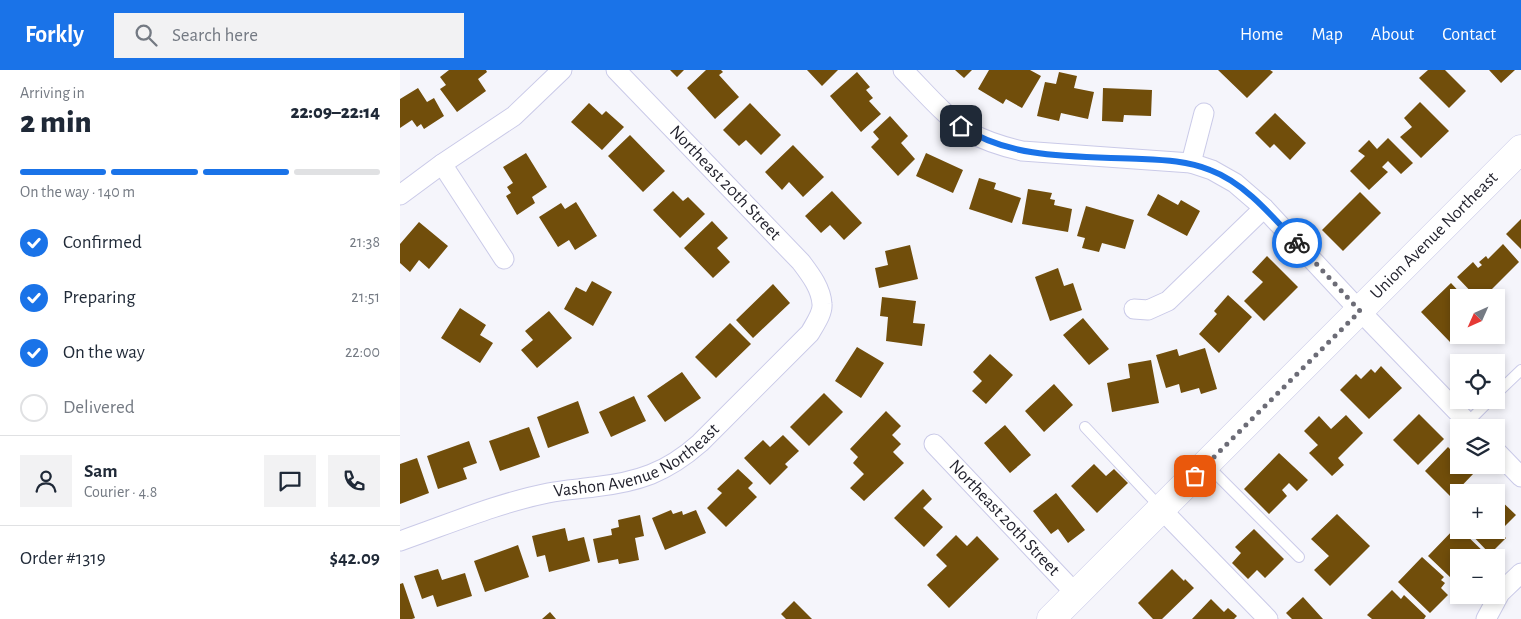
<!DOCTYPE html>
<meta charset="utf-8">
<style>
:root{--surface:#fff;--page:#f2f2f3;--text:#1f2937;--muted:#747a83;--line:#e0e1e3;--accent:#1a73e8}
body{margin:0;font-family:"Alegreya Sans",sans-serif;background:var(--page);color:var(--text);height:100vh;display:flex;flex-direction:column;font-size:19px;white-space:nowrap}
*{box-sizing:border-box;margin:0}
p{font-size:16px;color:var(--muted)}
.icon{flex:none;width:28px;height:28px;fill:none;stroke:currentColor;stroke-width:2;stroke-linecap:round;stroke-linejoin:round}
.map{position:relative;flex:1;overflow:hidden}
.details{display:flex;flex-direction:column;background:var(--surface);width:400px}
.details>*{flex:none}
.needle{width:32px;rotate:225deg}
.buttons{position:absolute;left:1050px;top:219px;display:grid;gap:10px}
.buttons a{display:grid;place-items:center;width:55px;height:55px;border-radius:0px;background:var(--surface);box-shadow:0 2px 8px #0003;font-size:25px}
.pin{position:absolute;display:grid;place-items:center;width:42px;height:42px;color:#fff;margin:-21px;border-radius:10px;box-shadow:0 2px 8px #0006}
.courier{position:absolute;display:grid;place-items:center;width:50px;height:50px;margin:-25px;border:4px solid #1a73e8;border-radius:50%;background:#fff;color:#222;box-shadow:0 1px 6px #0007}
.head em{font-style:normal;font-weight:800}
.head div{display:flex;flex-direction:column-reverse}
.head{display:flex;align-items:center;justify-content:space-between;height:85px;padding:0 20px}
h1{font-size:32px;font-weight:800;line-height:38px}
.bar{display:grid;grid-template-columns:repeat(4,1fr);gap:8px 5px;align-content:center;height:60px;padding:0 20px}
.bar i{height:6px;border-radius:4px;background:var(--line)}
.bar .current{background:var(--accent)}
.bar p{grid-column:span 4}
.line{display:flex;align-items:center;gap:12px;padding:0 20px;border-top:1px solid var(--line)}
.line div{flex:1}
.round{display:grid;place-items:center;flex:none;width:52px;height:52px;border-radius:0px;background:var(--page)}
ol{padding:0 20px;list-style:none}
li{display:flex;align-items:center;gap:15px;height:55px}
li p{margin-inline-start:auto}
li .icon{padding:5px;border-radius:50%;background:var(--accent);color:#fff;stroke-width:4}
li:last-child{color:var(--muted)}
li i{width:28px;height:28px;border:2px solid var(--line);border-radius:50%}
header{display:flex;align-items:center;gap:30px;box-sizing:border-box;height:70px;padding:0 25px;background:var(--accent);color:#fff}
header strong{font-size:24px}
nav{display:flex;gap:28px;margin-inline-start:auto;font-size:18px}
.search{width:350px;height:45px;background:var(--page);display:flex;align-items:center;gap:12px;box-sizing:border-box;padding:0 18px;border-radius:0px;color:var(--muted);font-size:19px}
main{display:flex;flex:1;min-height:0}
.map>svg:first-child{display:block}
.building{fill:#714e0b}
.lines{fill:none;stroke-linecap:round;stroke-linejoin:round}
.lane-casing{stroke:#cacae8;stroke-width:12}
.street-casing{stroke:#cacae8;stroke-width:21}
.secondary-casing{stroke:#cacae8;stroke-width:29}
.lane{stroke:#fff;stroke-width:10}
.street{stroke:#fff;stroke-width:19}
.secondary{stroke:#fff;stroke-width:28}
.done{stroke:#6c6c76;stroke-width:5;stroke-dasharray:0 9}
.route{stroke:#1a73e8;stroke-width:6}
.labels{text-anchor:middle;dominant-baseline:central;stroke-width:5;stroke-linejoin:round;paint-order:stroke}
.street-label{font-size:18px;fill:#23232e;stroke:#fff}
</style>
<header>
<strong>Forkly</strong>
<div class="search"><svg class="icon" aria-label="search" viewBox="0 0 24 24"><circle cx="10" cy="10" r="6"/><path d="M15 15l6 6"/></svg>Search here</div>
<nav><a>Home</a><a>Map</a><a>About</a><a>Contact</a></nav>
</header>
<main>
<section class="details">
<div class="head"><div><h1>2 min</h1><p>Arriving in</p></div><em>22:09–22:14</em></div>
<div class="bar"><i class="current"></i><i class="current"></i><i class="current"></i><i></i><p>On the way · 140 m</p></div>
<ol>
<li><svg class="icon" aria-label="check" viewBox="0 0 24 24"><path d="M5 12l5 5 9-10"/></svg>Confirmed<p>21:38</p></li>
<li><svg class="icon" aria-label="check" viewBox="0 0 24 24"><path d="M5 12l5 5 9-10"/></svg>Preparing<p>21:51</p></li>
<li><svg class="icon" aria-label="check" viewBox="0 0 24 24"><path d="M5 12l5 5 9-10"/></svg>On the way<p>22:00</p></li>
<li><i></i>Delivered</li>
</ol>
<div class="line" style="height:90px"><a class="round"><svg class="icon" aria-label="person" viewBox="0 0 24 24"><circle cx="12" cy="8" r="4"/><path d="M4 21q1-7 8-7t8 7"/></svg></a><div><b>Sam</b><p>Courier · 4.8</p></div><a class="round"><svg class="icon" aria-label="chat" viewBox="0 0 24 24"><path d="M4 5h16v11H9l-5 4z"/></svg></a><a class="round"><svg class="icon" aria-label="phone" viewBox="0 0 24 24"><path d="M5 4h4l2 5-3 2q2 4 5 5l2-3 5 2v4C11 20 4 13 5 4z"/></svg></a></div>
<div class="line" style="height:65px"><div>Order #1319</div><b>$42.09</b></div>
</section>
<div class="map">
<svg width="1121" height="549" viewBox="0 0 1121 549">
<rect width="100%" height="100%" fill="#f5f5fb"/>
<path class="building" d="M49,0H86L87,2L78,9L86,21L57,42L40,19L46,15L40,7Z
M270,0H284L277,7Z
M306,0H321L323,2L319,5L339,27L315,49L287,18Z
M407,0H438L422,16Z
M555,0H572L564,8Z
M589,0H630L641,6L622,38L606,29L603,34L578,19Z
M818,0H870L873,2L847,28Z
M1028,0H1045L1066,21L1049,38L1019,8Z
M1089,0H1115L1101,13Z
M457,2L470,17L466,20L473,28L469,31L481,44L461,62L430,26Z
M659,2L677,6L674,18L694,22L688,49L661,43L659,51L637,46L645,12L656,14Z
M18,18L27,32L34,28L44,46L24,59L21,54L17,57L12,50L0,58V29Z
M703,18L752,20L751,46L724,45L723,52L702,51Z
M1020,32L1049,61L1021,88L1000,67L1012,57L1004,48Z
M189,33L202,45L206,41L224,57L202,80L171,52Z
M350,33L381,65L361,85L346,70L339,76L323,60Z
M875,43L906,73L890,90L874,74L870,78L855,63Z
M490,46L508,66L501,73L515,89L498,106L471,77L479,69L473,62Z
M230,65L265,101L243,122L208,86Z
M988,68L1013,93L1001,104L988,91L982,97L988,102L969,120L950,101L965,86L958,81L969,70L977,79Z
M393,75L424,107L403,127L389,112L382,120L365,102Z
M126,83L147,117L132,127L135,133L117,145L106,126L111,123L107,117L113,113L103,97Z
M526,83L563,100L553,123L516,106Z
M579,108L596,113L594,119L621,128L612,153L569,139Z
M628,119L652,123L650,129L655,130L654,135L672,139L668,162L622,154Z
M273,121L283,131L288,127L305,144L280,168L253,140Z
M432,121L462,153L444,170L430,155L421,163L405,146Z
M960,122L981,143L943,181L922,160Z
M758,124L778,135L781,130L800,141L787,166L747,145Z
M176,132L197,166L175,180L169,170L158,177L139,147L161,133L165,139Z
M686,136L734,150L725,179L702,173L699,182L682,178L685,168L677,166Z
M1121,149V179L1106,164Z
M312,151L328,168L317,178L330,192L313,208L284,178Z
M19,152L48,176L29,199L19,190L10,202L0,193V174Z
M1103,174L1119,192L1083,228H1077L1057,207L1073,192L1078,198L1082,195L1079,192L1086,186L1088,189Z
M510,175L518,209L479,218L475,198L488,195L485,181Z
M867,186L898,217L864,251L844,231L863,212L852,202Z
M658,198L664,216L673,213L682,240L650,251L635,207Z
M192,211L212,222L193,256L164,239L176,217L186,222Z
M1051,213L1065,228H1059V264L1050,272L1021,242Z
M373,214L390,233L353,268L336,250Z
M828,225L852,247L819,283L799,264L817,244L814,241Z
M482,227L516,231L513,253L525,254L522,276L486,271L488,247L480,246Z
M60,238L86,255L80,265L93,273L80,293L41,268Z
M149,241L172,268L137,298L121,280L133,270L125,261Z
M683,248L709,279L689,295L663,265Z
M330,253L351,274L316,308L295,287Z
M457,277L484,293L461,328L435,311Z
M805,278L817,319L801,324L799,318L781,323L779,314L766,318L756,285L777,279L779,286Z
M590,284L613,305L586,334L572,321L582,311L573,302Z
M751,290L759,333L712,342L707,313L730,308L728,294Z
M981,296L1002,318L969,349L940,320L956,304L961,309L971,299L975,303Z
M282,302L301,328L265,352L247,326Z
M654,314L673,335L644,362L625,341Z
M424,323L443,342L409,376L390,357Z
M234,326L246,351L211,367L199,342Z
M178,331L189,363L148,378L137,347Z
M486,341L501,356L492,365L501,374L493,382L504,393L464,431L450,418L464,404L453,393L458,387L450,379Z
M1019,344L1044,369L1018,395L993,370Z
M946,345L963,363L938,388L944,395L932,406L909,383L918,375L904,361L919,346L931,359Z
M605,355L631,385L610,403L584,373Z
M129,357L140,387L100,401L89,371Z
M383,365L399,381L385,394L388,397L370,415L344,388L363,370L370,377Z
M69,371L77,393L63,398L67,409L38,419L27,386Z
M1048,377L1059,388V395H1066L1074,403L1051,427L1025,401Z
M879,383L908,410L897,421L889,413L882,420L887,426L869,444L844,419Z
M17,388L29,423L0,434V394Z
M694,394L706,406L714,399L728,413L697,443L671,416Z
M338,399L353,413L348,418L357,427L326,457L307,438L322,423L317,419Z
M523,419L532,429L523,438L543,457L524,477L494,448Z
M656,423L685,460L668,473L658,459L651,464L633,441Z
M1096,426L1116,445L1099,462L1106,468L1090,484L1067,460H1096Z
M271,440L273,444L282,441L283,445L296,440L306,463L265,480L252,448Z
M937,444L970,476L930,516L914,500L929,486L911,469Z
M240,445L244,466L235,468L239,490L219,494L218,489L198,493L193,469L212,465L211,459L219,457L218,450Z
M1057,456L1059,460H1061L1088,486L1086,488H1059V500L1051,508L1028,486Z
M165,458L168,471L184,467L190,491L149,502L145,485L137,487L132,466Z
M854,459L884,489L865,508L857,500L848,509L832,493L841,483L835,477Z
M556,465L567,476L577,466L599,489L549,538L527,515L547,496L536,485Z
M118,475L129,507L85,522L74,491Z
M1022,487L1044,507L1041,510L1045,513L1041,518L1048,525L1030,543L998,512Z
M38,499L42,510L65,503L72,526L37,537L33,525L22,529L14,506Z
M772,499L784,511L785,509L794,518L762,549H753L738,533Z
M3,513L15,548L12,549H0V514Z
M992,520L1001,529L1004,525L1026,546L1024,549H972L967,545Z
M903,527L923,549H892L886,543Z
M811,529L824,542L828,538L837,546L834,549H792Z
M394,531L412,549H386L381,544Z
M150,542L156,549H142Z"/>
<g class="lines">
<defs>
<path id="lane" d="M1096,324L1121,300
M1068,352L1090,330
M685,357L761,438
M807,395L899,487"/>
<g id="street">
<path d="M503,0C525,22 545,47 571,63C587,72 605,77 622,81L791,93L812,100L835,113L864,138L960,241L1073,358"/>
<path d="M791,93L804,43"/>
<path d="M42,94L104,189"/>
<path d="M0,125L42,94L114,46L162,0"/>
<path d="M734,239L748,240L768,231L864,138"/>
<path id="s1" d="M534,374L676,524"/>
<path d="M1096,381L1121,407"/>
<path d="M761,439L868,549"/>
<path id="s2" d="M0,471C49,454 98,433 148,423C163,420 179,419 194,417C238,412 266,403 300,373L410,263C415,254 423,243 422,234C421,218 410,204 401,192L216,0"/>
<path d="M1086,549L1100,523L1121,503"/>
</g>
<g id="secondary">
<path id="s3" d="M651,549L1121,79"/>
</g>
</defs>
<use href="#lane" class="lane-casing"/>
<use href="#street" class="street-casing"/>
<use href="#secondary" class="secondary-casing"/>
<use href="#lane" class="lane"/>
<use href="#street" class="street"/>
<use href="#secondary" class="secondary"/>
</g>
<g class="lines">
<path class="done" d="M795,406L960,241L897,173"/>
<path class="route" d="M561,56C612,91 683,86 742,89C765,90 788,91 810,100C845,113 872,146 897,173"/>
</g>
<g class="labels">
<g class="street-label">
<text transform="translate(325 113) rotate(46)">Northeast 20th Street</text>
<text stroke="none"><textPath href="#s3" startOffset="542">Union Avenue Northeast</textPath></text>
<text stroke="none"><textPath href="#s2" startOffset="252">Vashon Avenue Northeast</textPath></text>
<text stroke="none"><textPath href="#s1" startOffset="102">Northeast 20th Street</textPath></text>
</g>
</g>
</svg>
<div class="buttons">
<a><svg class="needle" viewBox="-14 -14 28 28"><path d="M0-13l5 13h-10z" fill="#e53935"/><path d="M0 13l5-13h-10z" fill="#747a83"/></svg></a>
<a><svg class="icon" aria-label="locate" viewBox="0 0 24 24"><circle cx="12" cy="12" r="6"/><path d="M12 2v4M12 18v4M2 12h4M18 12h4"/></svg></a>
<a><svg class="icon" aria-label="layers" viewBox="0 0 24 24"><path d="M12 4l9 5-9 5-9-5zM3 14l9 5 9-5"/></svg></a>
<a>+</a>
<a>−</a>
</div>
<div class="pin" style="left:795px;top:406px;background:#ea580c"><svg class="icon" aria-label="bag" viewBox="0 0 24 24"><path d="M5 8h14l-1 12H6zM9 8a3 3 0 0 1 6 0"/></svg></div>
<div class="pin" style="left:561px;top:56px;background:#1f2937"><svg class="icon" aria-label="home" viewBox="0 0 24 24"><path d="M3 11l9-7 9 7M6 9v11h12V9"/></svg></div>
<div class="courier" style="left:897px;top:173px"><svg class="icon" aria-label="bike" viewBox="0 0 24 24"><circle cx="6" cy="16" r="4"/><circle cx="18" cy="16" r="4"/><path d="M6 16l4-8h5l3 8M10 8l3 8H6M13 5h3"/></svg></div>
</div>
</main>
